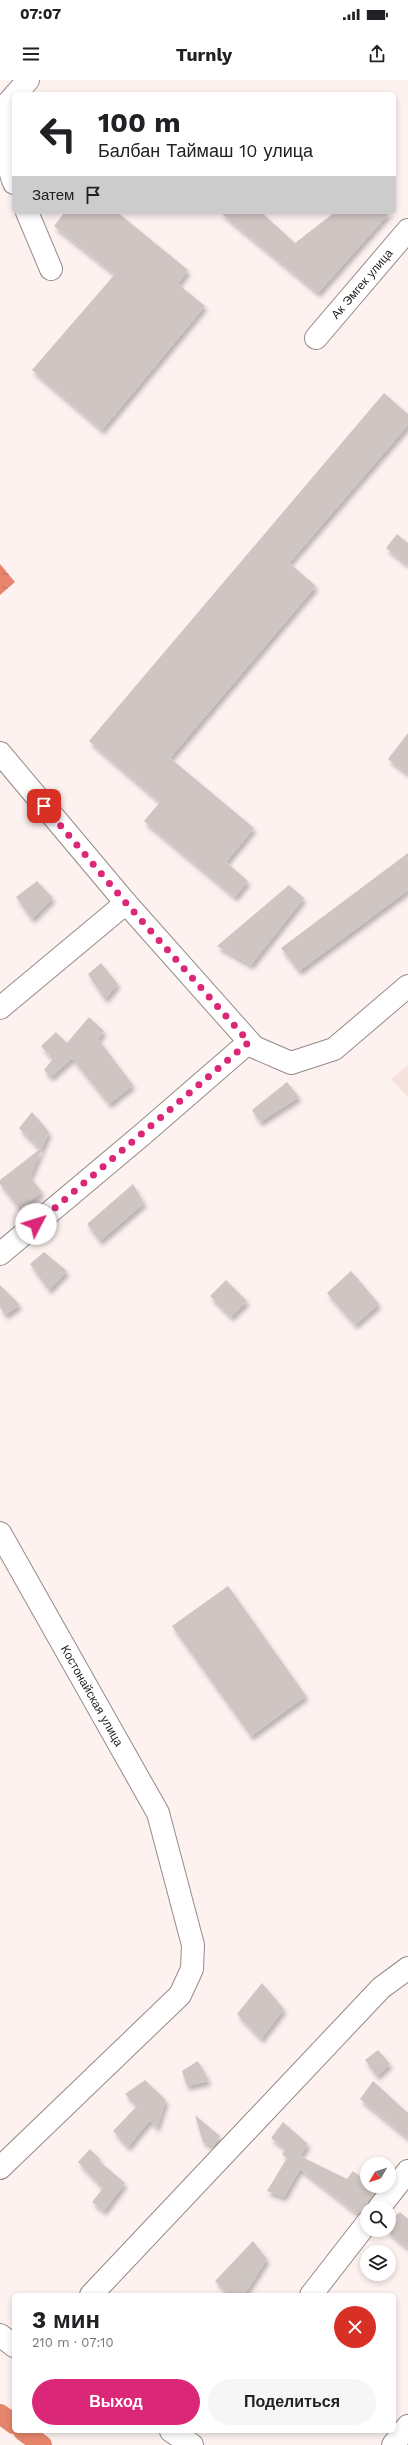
<!DOCTYPE html>
<html lang="ru">
<head>
<meta charset="utf-8">
<style>
	:root { --surface:#fff; --page:#f6f6f6; --text:#202124; --muted:#757577; --accent:#db2777 }
	body { margin:0; font-family:"Work Sans",sans-serif; background:var(--page); color:var(--text); height:100vh; display:flex; flex-direction:column; font-size:15px; white-space:nowrap }
	* { box-sizing:border-box; margin:0 }
	p { font-size:13px; color:var(--muted) }
	.icon { flex:none; width:22px; height:22px; fill:none; stroke:currentColor; stroke-width:2; stroke-linecap:round; stroke-linejoin:round }
	.map { position:relative; flex:1; overflow:hidden }
	.sheet { position:absolute; left:12px; top:2213px; width:384px; height:140px; display:flex; flex-direction:column; background:var(--surface); border-radius:6px; box-shadow:0 2px 6px #0003 }
	.sheet>* { flex:none }
	.top-card { position:absolute; left:12px; top:12px; width:384px; height:122px; border-radius:6px; box-shadow:0 2px 6px #0003; background:#fff; color:var(--text); overflow:hidden }
	.needle { width:26px; rotate:231deg }
	.tools { position:absolute; left:360px; top:2077px; display:grid; gap:8px }
	.tools a { display:grid; place-items:center; width:36px; height:36px; border-radius:50%; background:var(--surface); box-shadow:0 2px 6px #0003; font-size:20px }
	.pin { position:absolute; display:grid; place-items:center; width:34px; height:34px; color:#fff; margin:-17px; border-radius:8px; box-shadow:0 2px 6px #0006 }
	.me { position:absolute; width:44px; margin:-22px; rotate:50deg; stroke-linejoin:round; filter:drop-shadow(0 0 3px #0008) }
	.turn { display:flex; align-items:center; gap:14px; height:84px; padding:0 20px; font-size:18px }
	.turn .icon { width:52px; height:52px; stroke-width:2.5 }
	.turn b { display:block; font-size:28px; line-height:34px }
	.then { display:flex; align-items:center; height:38px; padding:0 20px; background:#0003; gap:8px; font-size:15px }
	.round { display:grid; place-items:center; flex:none; width:42px; height:42px; border-radius:21px; background:var(--page) }
	.head { display:flex; align-items:center; justify-content:space-between; height:68px; padding:0 20px }
	h1 { font-size:24px; font-weight:700; line-height:30px }
	.button { display:flex; gap:8px; margin-top:auto; padding:8px 20px }
	.button a { flex:1; height:46px; border-radius:24px; background:var(--accent); color:#fff; font-size:16px; font-weight:700; line-height:46px; text-align:center }
	.button a+a { background:var(--page); color:var(--text) }
	.status { display:flex; justify-content:space-between; align-items:center; height:28px; padding:0 20px; background:var(--surface); direction:ltr }
	.status svg { height:11px; fill:currentColor }
	header { display:flex; justify-content:space-between; align-items:center; height:52px; padding:0 20px; background:var(--surface); font-size:18px; font-weight:700 }
	.map>svg:first-child { display:block }
	.built { fill:#f5e2dd }
	.water { fill:url(#water-ripples) }
	.lines { fill:none; stroke-linecap:round; stroke-linejoin:round }
	.canal { stroke:#e6856b; stroke-width:20 }
	.building { fill:#cfc5c2; filter:url(#shadow) }
	.minor-casing { stroke:#948b88; stroke-width:24 }
	.minor { stroke:#fff; stroke-width:22 }
	.route { stroke:#db2777; stroke-width:7; stroke-dasharray:0 12.6 }
	.labels { text-anchor:middle; dominant-baseline:central; stroke-width:3.5; stroke-linejoin:round; paint-order:stroke }
	.street-label { font-size:12px; fill:#1e1b1a; stroke:#fff }
</style>
</head>
<body>
<div class="status"><b>07:07</b><svg viewBox="0 0 49 12"><path d="M0 12V9h3v3zM5 12V6h3v6zM10 12V3h3v9zM15 12V0h3v12zM26 1h20v11H26zM47 4h2v5h-2z"/></svg></div>
<header><svg class="icon" aria-label="menu" viewBox="0 0 24 24"><path d="M4 6h16M4 12h16M4 18h16"/></svg>Turnly<svg class="icon" aria-label="share" viewBox="0 0 24 24"><path d="M12 15V3M7 8l5-5 5 5M5 13v7h14v-7"/></svg></header>
<div class="map">
<svg width="408" height="2365" viewBox="0 0 408 2365">
	<defs>
		<pattern id="water-ripples" width="26" height="14" patternUnits="userSpaceOnUse"><rect width="26" height="14" fill="#e6856b"/><path d="M2 4q2-2 4 0t4 0M15 11q2-2 4 0t4 0" fill="none" stroke="#ba6c57"/></pattern>
		<filter id="shadow"><feDropShadow dx="2.5" dy="4.5" stdDeviation="2" flood-color="#0004"/></filter>
	</defs>
	<rect width="100%" height="100%" fill="#fdf2f0"/>
	<path class="built" d="M408 985V1017L391 999Z"/>
	<path class="water" d="M0 484 15 502 0 515Z"/>
	<g class="lines">
		<g class="canal">
			<path d="M0 2334 14 2344"/>
			<path d="M23 2351 42 2365"/>
		</g>
	</g>
	<g class="building">
		<path d="M65 132H117L188 190 178 204 205 226 102 350 32 290 115 194 54 146Z"/>
		<path d="M220 132H261L295 163 335 132H390L318 213Z"/>
		<path d="M384 313 408 334V345L289 483 316 506 170 678 254 748 226 782 248 801 235 817 144 741 160 722 89 661Z"/>
		<path d="M397 454 408 463V485L386 468Z"/>
		<path d="M408 653V694L388 679Z"/>
		<path d="M408 773V810L299 891 281 868Z"/>
		<path d="M37 801 53 818 32 839 16 817Z"/>
		<path d="M289 805 304 818 251 885 217 866Z"/>
		<path d="M101 883 118 904 105 919 88 894Z"/>
		<path d="M89 937 104 951 98 959 133 1005 109 1024 72 978 51 997 44 990 53 979 41 966 56 952 67 963Z"/>
		<path d="M287 1002 299 1017 260 1042 252 1030Z"/>
		<path d="M32 1032 49 1052 30 1097 42 1112 20 1129 0 1104V1100L40 1069 19 1048Z"/>
		<path d="M133 1104 144 1123 100 1161 87 1144Z"/>
		<path d="M44 1172 67 1191 49 1210 30 1184Z"/>
		<path d="M351 1191 379 1224 355 1245 327 1213Z"/>
		<path d="M226 1200 247 1221 231 1237 210 1216Z"/>
		<path d="M0 1205 20 1225 5 1235 0 1227Z"/>
		<path d="M228 1506 306 1616 251 1656 172 1546Z"/>
		<path d="M262 1903 284 1929 261 1959 237 1934Z"/>
		<path d="M378 1970 390 1984 377 1996 365 1980Z"/>
		<path d="M198 1981 209 2001 187 2006 182 1991Z"/>
		<path d="M145 2000 166 2020 157 2048 150 2040 128 2067 113 2051 137 2026 125 2014Z"/>
		<path d="M373 2001 408 2033V2058L360 2019Z"/>
		<path d="M195 2035 220 2056 213 2066 203 2062Z"/>
		<path d="M283 2042 308 2064 300 2076 347 2099 353 2091 367 2102V2106H371L377 2110 358 2134 300 2089 284 2117 267 2111 287 2078 282 2074 286 2069 271 2058Z"/>
		<path d="M90 2069 100 2079 99 2081 125 2103 104 2131 92 2122 103 2108 78 2082Z"/>
		<path d="M400 2132 408 2139V2168L386 2150H389V2141Z"/>
		<path d="M253 2161 267 2179 244 2215H229L215 2201Z"/>
	</g>
	<g class="lines">
		<g class="minor-casing">
			<g id="minor">
				<path d="M16 14 28 0"/>
				<path d="M14 16C11 20 6 24 4 29 0 43 8 88 14 103"/>
				<path d="M27 132 51 189"/>
				<path id="s1" d="M316 258 408 150"/>
				<path d="M0 673 126 823 254 967 291 983 334 969 408 906"/>
				<path d="M0 928 126 823"/>
				<path d="M0 1174 143 1054 249 962"/>
				<path id="s2" d="M0 1453 158 1733 193 1865 192 1889 180 1915 0 2088"/>
				<path d="M379 2128 408 2091"/>
				<path d="M91 2215 381 1908 408 1888"/>
				<path d="M311 2215 367 2143"/>
				<path d="M0 2255 14 2266"/>
				<path d="M171 2351 192 2365"/>
				<path d="M393 2365 408 2346"/>
			</g>
		</g>
		<use href="#minor" class="minor"/>
	</g>
	<g class="lines">
		<path class="route" d="M36 1144 249 962 126 823 44 726"/>
	</g>
	<g class="labels">
		<g class="street-label">
			<text stroke="none"><textPath href="#s1" startOffset="71">Ак Эмгек улица</textPath></text>
			<text stroke="none"><textPath href="#s2" startOffset="187">Костонайская улица</textPath></text>
		</g>
	</g>
</svg>
<div class="tools">
<a><svg class="needle" viewBox="-14 -14 28 28"><path d="M0-13l5 13h-10z" fill="#e53935"/><path d="M0 13l5-13h-10z" fill="#757577"/></svg></a>
<a><svg class="icon" aria-label="search" viewBox="0 0 24 24"><circle cx="10" cy="10" r="6"/><path d="M15 15l6 6"/></svg></a>
<a><svg class="icon" aria-label="layers" viewBox="0 0 24 24"><path d="M12 4l9 5-9 5-9-5zM3 14l9 5 9-5"/></svg></a>
</div>
<div class="pin" style="left:44px;top:726px;background:#d93025"><svg class="icon" aria-label="arrive" viewBox="0 0 24 24"><path d="M6 21V4h12l-3 4 3 4H6"/></svg></div>
<svg class="me" style="left:36px;top:1144px" viewBox="-20 -20 40 40"><circle r="19" fill="#fff"/><path d="M0-13L10 11 0 6-10 11z" fill="#db2777"/></svg>
<div class="top-card">
<div class="turn"><svg class="icon" aria-label="left" viewBox="0 0 24 24"><path d="M17 20v-9H6M10 6l-5 5 5 5"/></svg><div><b>100 m</b>Балбан Таймаш 10 улица</div></div>
<div class="then">Затем<svg class="icon" aria-label="arrive" viewBox="0 0 24 24"><path d="M6 21V4h12l-3 4 3 4H6"/></svg></div>
</div>
<section class="sheet">
<div class="head"><div><h1>3 мин</h1><p>210 m · 07:10</p></div><a class="round" style="background:#d93025;color:#fff"><svg class="icon" aria-label="close" viewBox="0 0 24 24"><path d="M6 6l12 12M18 6L6 18"/></svg></a></div>
<div class="button"><a>Выход</a><a>Поделиться</a></div>
</section>
</div>
</body>
</html>
